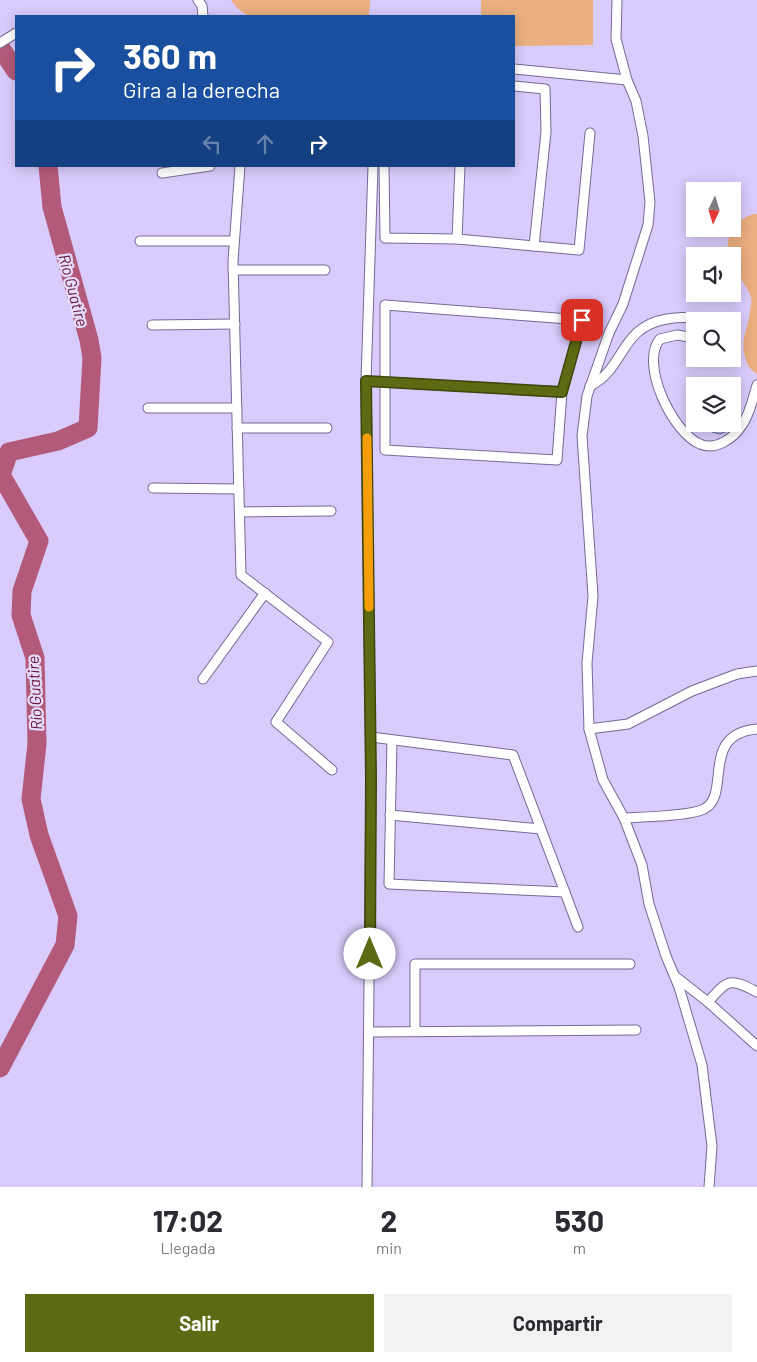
<!DOCTYPE html>
<html lang="es">
<head>
<meta charset="utf-8">
<style>
	:root { --surface:#fff; --page:#f2f2f3; --text:#2b2b33; --muted:#7c7c81; --accent:#5d6a13 }
	body { margin:0; font-family:Barlow,sans-serif; background:var(--page); color:var(--text); height:100vh; display:flex; flex-direction:column; font-size:19px; white-space:nowrap }
	* { box-sizing:border-box; margin:0 }
	p { font-size:16px; color:var(--muted) }
	.icon { flex:none; width:28px; height:28px; fill:none; stroke:currentColor; stroke-width:2; stroke-linecap:round; stroke-linejoin:round }
	.map { position:relative; height:1187px; overflow:hidden }
	.side { display:flex; flex-direction:column; background:var(--surface); flex:1 }
	.side>* { flex:none }
	.hud { position:absolute; left:15px; top:15px; width:500px; height:152px; border-radius:0px; box-shadow:0 2px 12px #0003; background:#1a4fa0; color:#fff; overflow:hidden }
	.needle { width:32px; rotate:184deg }
	.fabs { position:absolute; left:686px; top:182px; display:grid; gap:10px }
	.fabs a { display:grid; place-items:center; width:55px; height:55px; border-radius:0px; background:var(--surface); box-shadow:0 2px 12px #0003; font-size:25px }
	.pin { position:absolute; display:grid; place-items:center; width:42px; height:42px; color:#fff; margin:-21px; border-radius:10px; box-shadow:0 2px 8px #0006 }
	.me { position:absolute; width:55px; margin:-28px; rotate:0deg; stroke-linejoin:round; filter:drop-shadow(0 0 4px #0008) }
	.turn { display:flex; align-items:center; gap:18px; height:105px; padding:0 25px; font-size:22px }
	.turn .icon { width:65px; height:65px; stroke-width:2.5 }
	.turn b { display:block; font-size:35px; line-height:42px }
	.lanes { display:flex; align-items:center; height:48px; padding:0 25px; background:#0003; justify-content:center; gap:25px; direction:ltr }
	.lanes .off { opacity:.35 }
	.eta { display:flex; justify-content:space-evenly; align-items:center; height:85px; text-align:center }
	.eta b { font-size:30px; font-weight:700; line-height:35px }
	.primary-button { display:flex; gap:10px; margin-top:auto; padding:10px 25px }
	.primary-button a { flex:1; height:58px; border-radius:0px; background:var(--accent); color:#fff; font-size:20px; font-weight:700; line-height:58px; text-align:center }
	.primary-button a+a { background:var(--page); color:var(--text) }
	.map>svg:first-child { display:block }
	.green { fill:#ebaf81 }
	.lines { fill:none; stroke-linecap:round; stroke-linejoin:round }
	.river { stroke:#b35a7a; stroke-width:19 }
	.building { fill:#a8afdf; stroke:#636995 }
	.minor-casing { stroke:#776995; stroke-width:11 }
	.minor { stroke:#fff; stroke-width:9 }
	.route-casing { stroke:#3c450c; stroke-width:12 }
	.route { stroke:#5d6a13; stroke-width:9 }
	.slow { stroke:#f59e0b; stroke-width:9 }
	.labels { text-anchor:middle; dominant-baseline:central; stroke-width:4.5; stroke-linejoin:round; paint-order:stroke }
	.water-label { font-size:16px; font-style:italic; fill:#6b183c; stroke:#e4dcfa }
</style>
</head>
<body>
<div class="map">
<svg width="757" height="1187" viewBox="0 0 757 1187">
	<rect width="100%" height="100%" fill="#d9cbfc"/>
	<g class="green">
		<path d="M231 0H370L369 16H248L237 8Z"/>
		<path d="M481 0H593V45L514 46V16H481Z"/>
		<path d="M754 214H757V374C752 371 749 368 747 363 738 340 748 332 750 310 751 307 752 302 751 298 749 286 732 272 732 256H730C722 239 736 218 754 214Z"/>
	</g>
	<g class="lines">
		<g class="river">
			<path d="M0 47 16 71"/>
			<path d="M0 1068 65 945 68 916 39 835 31 799 37 744 35 658 21 615 22 591 39 541 1 475 9 452 58 441 88 428 92 358 89 340 52 207 48 166"/>
		</g>
	</g>
	<path class="building" d="M705 424H734L728 431 720 434 712 432Z"/>
	<g class="lines">
		<g class="minor-casing">
			<g id="minor">
				<path d="M198 0 202 6 203 16"/>
				<path d="M617 0 616 39 627 80 636 101 643 136 650 202 648 225 623 304 609 333 587 396 582 436 593 596 587 663 589 729 603 780 624 818 642 865 649 904 666 956 679 987 702 1065 712 1146 709 1187"/>
				<path d="M0 43 16 33"/>
				<path d="M514 69 627 80"/>
				<path d="M514 86 545 89 546 132 534 246 579 250 590 133"/>
				<path d="M240 166 233 261 241 575 328 642 276 722 332 770"/>
				<path d="M384 166 385 238 457 239 460 166"/>
				<path d="M162 173 210 166"/>
				<path d="M457 239 534 246"/>
				<path d="M140 241H234"/>
				<path d="M233 270H325"/>
				<path d="M385 305 582 320 562 392 557 460 385 450Z"/>
				<path d="M152 325 235 324"/>
				<path d="M695 338 677 335 660 339C639 364 673 433 700 444 716 451 734 438 742 425 750 414 753 398 757 385"/>
				<path d="M366 381 562 392"/>
				<path d="M590 386C626 368 619 327 667 319 679 317 691 316 702 321"/>
				<path d="M148 408H237"/>
				<path d="M237 428H327"/>
				<path d="M153 488 239 489"/>
				<path d="M240 512 331 511"/>
				<path d="M203 679 265 593"/>
				<path d="M589 729 628 724 692 691 737 674 757 671"/>
				<path d="M371 737 513 755 578 927"/>
				<path d="M392 740 389 884 565 892"/>
				<path d="M390 815 541 829"/>
				<path d="M624 818C641 817 691 816 704 809 732 795 699 734 757 729"/>
				<path d="M676 977 708 1002 757 1046"/>
				<path d="M708 1002C728 980 729 977 757 992"/>
				<path d="M415 1031V964H630"/>
				<path d="M369 1032 636 1030"/>
				<path d="M367 1187 371 779 366 381 373 166"/>
			</g>
		</g>
		<use href="#minor" class="minor"/>
	</g>
	<g class="lines">
		<g class="route-casing">
			<path id="route" d="M370 954 371 779 366 381 562 392 582 320"/>
		</g>
		<use href="#route" class="route"/>
		<path class="slow" d="M367 438 369 607"/>
	</g>
	<g class="labels">
		<g class="water-label">
			<text transform="translate(74 290) rotate(75)">Río Guatire</text>
			<text transform="translate(34 693) rotate(-93)">Río Guatire</text>
		</g>
	</g>
</svg>
<div class="fabs">
<a><svg class="needle" viewBox="-14 -14 28 28"><path d="M0-13l5 13h-10z" fill="#e53935"/><path d="M0 13l5-13h-10z" fill="#7c7c81"/></svg></a>
<a><svg class="icon" aria-label="sound" viewBox="0 0 24 24"><path d="M4 9h4l5-4v14l-5-4H4zM17 9q2 3 0 6"/></svg></a>
<a><svg class="icon" aria-label="search" viewBox="0 0 24 24"><circle cx="10" cy="10" r="6"/><path d="M15 15l6 6"/></svg></a>
<a><svg class="icon" aria-label="layers" viewBox="0 0 24 24"><path d="M12 4l9 5-9 5-9-5zM3 14l9 5 9-5"/></svg></a>
</div>
<div class="pin" style="left:582px;top:320px;background:#d93025"><svg class="icon" aria-label="arrive" viewBox="0 0 24 24"><path d="M6 21V4h12l-3 4 3 4H6"/></svg></div>
<svg class="me" style="left:370px;top:954px" viewBox="-20 -20 40 40"><circle r="19" fill="#fff"/><path d="M0-13L10 11 0 6-10 11z" fill="#5d6a13"/></svg>
<div class="hud">
<div class="turn"><svg class="icon" aria-label="right" viewBox="0 0 24 24"><path d="M7 20v-9h11M14 6l5 5-5 5"/></svg><div><b>360 m</b>Gira a la derecha</div></div>
<div class="lanes"><svg class="icon off" aria-label="left" viewBox="0 0 24 24"><path d="M17 20v-9H6M10 6l-5 5 5 5"/></svg><svg class="icon off" aria-label="ahead" viewBox="0 0 24 24"><path d="M12 20V5M6 11l6-6 6 6"/></svg><svg class="icon" aria-label="right" viewBox="0 0 24 24"><path d="M7 20v-9h11M14 6l5 5-5 5"/></svg></div>
</div>
</div>
<section class="side">
<div class="eta">
<div><b>17:02</b><p>Llegada</p></div>
<div><b>2</b><p>min</p></div>
<div><b>530</b><p>m</p></div>
</div>
<div class="primary-button"><a>Salir</a><a>Compartir</a></div>
</section>
</body>
</html>
